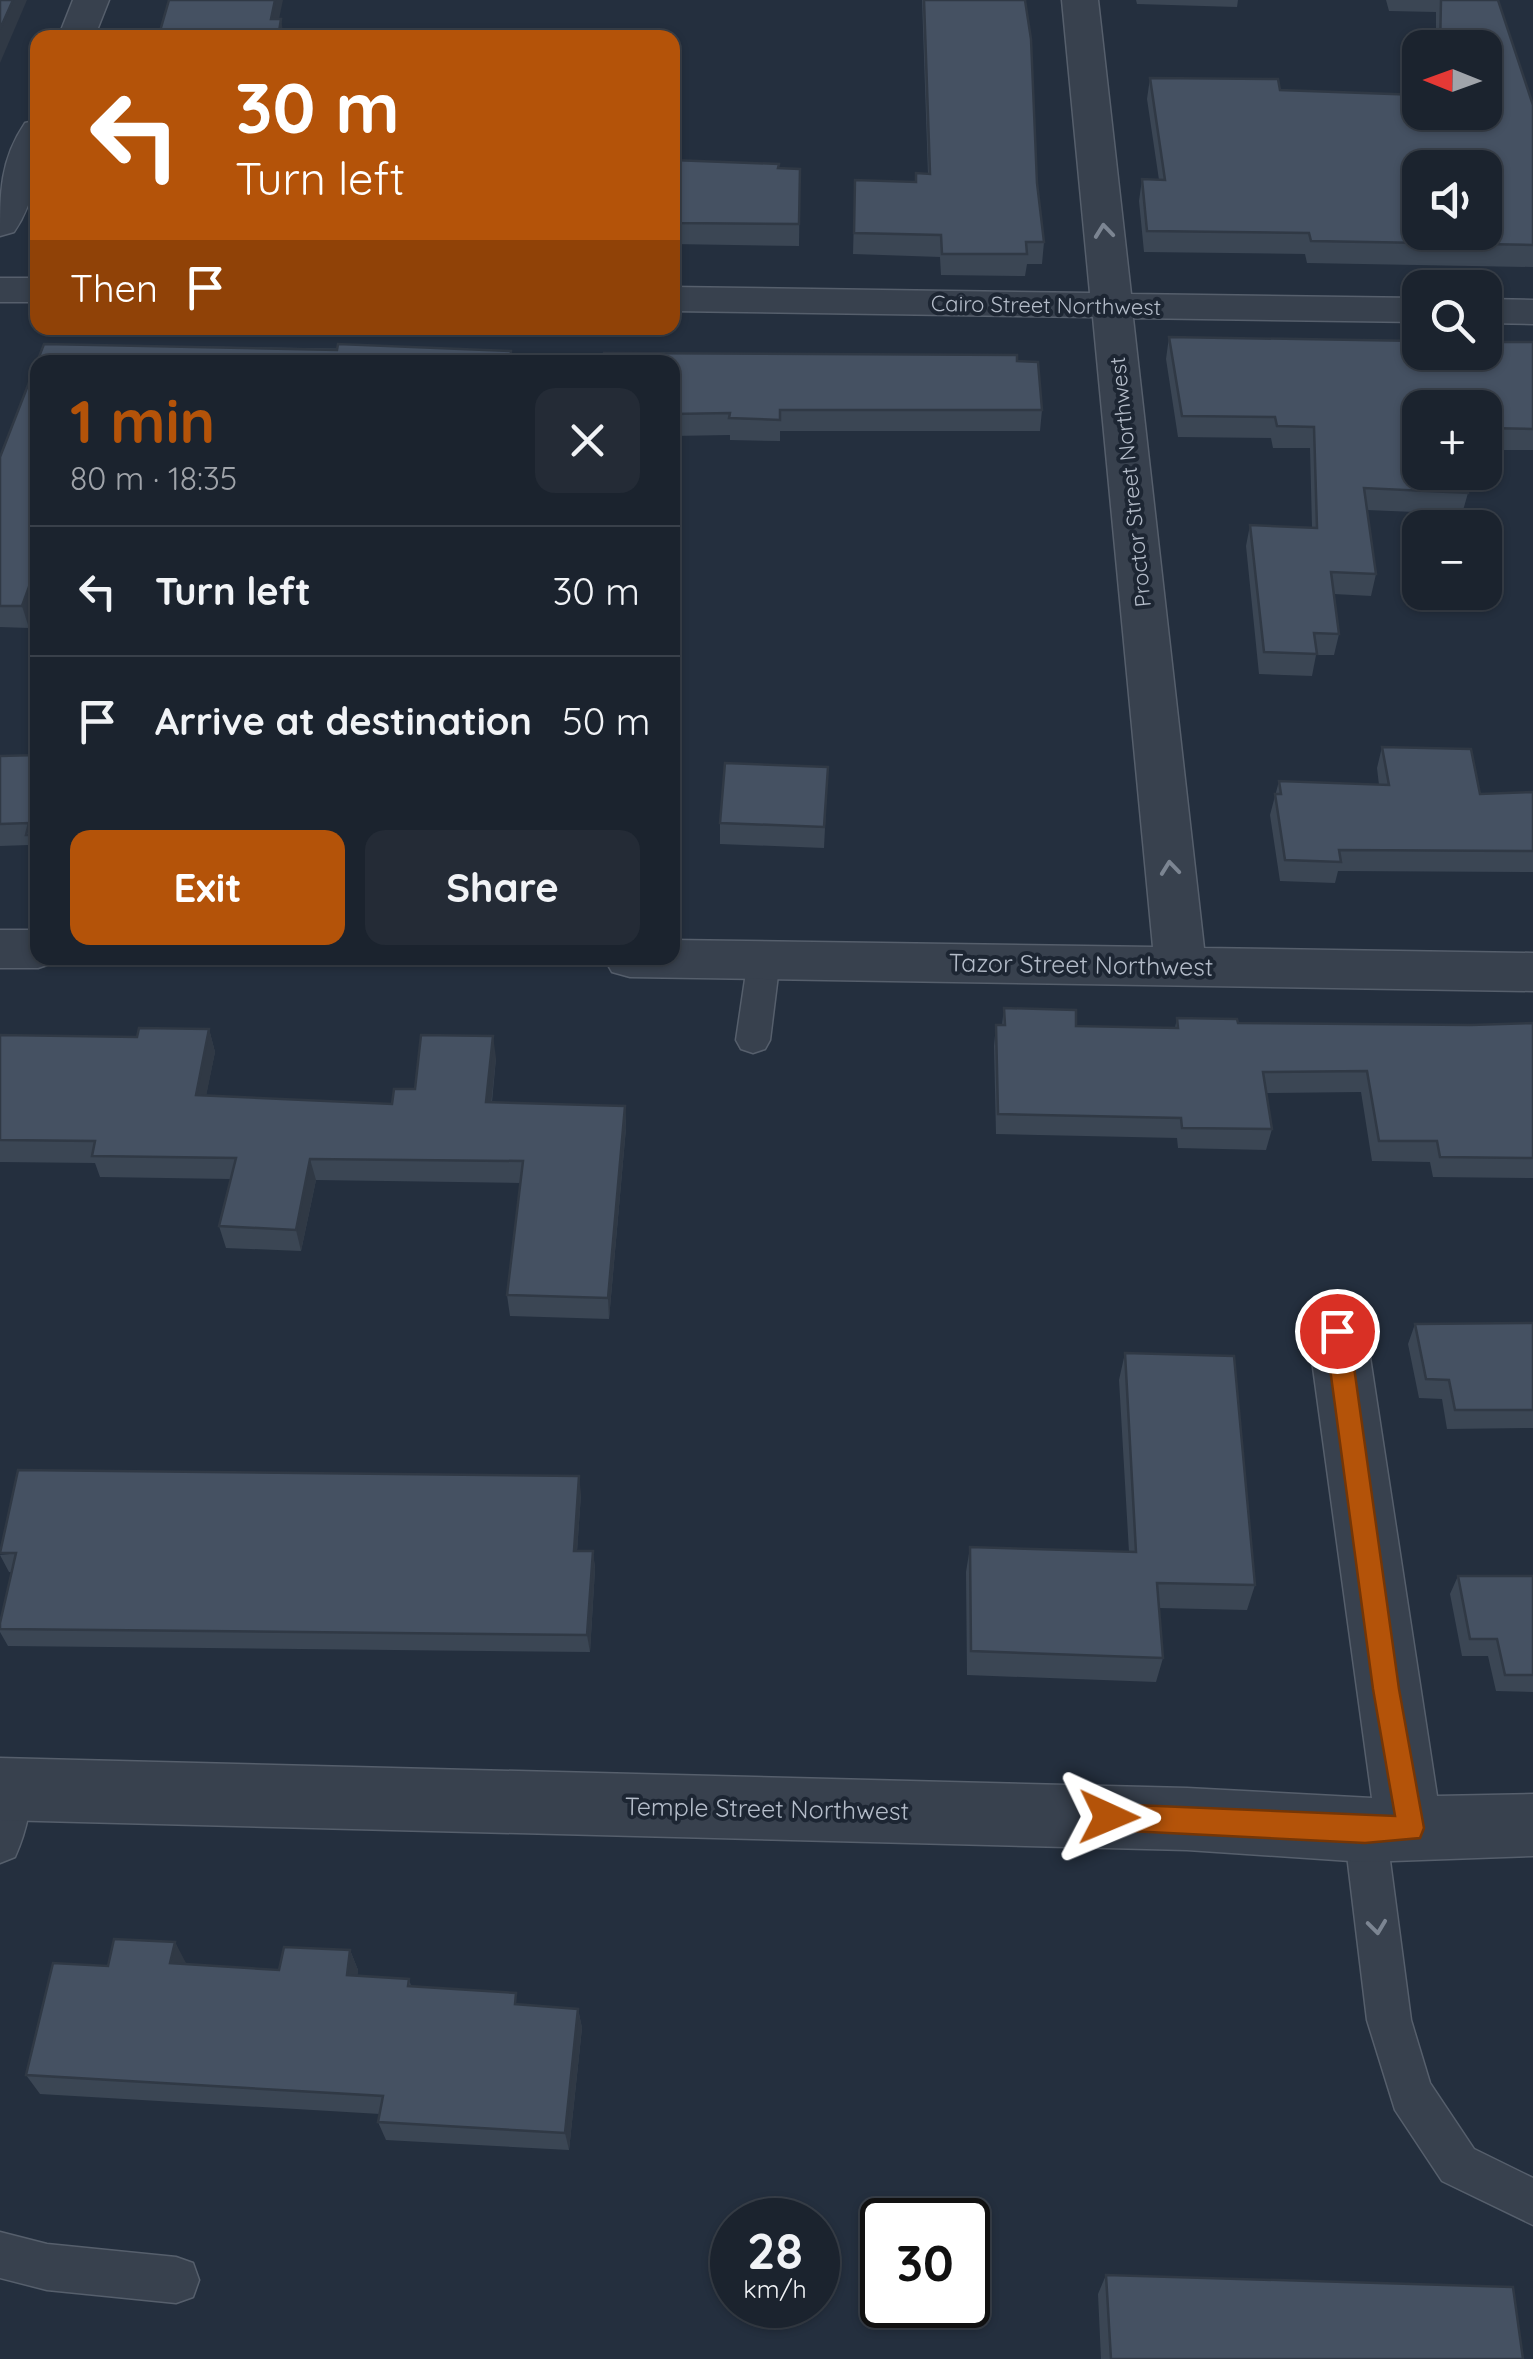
<!DOCTYPE html>
<html lang="en">
<head>
<meta charset="utf-8">
<style>
	:root { --surface:#1b232e; --page:#242b36; --text:#f1f3f6; --muted:#a0a4aa; --line:#39404a; --accent:#b45309 }
	body { margin:0; font-family:Quicksand,sans-serif; background:var(--page); color:var(--text); height:100vh; display:flex; flex-direction:column; font-size:38px; white-space:nowrap }
	* { box-sizing:border-box; margin:0 }
	p { font-size:32px; color:var(--muted) }
	.icon { flex:none; width:55px; height:55px; fill:none; stroke:currentColor; stroke-width:2; stroke-linecap:round; stroke-linejoin:round }
	.map { position:relative; flex:1; overflow:hidden }
	.sheet { position:absolute; left:30px; top:355px; width:650px; height:610px; display:flex; flex-direction:column; background:var(--surface); border-radius:20px; box-shadow:0 2px 8px #0004,0 0 0 2px var(--line) }
	.sheet>* { flex:none }
	.top-card { position:absolute; left:30px; top:30px; width:650px; height:305px; border-radius:20px; box-shadow:0 2px 8px #0004,0 0 0 2px var(--line); background:#b45309; color:#fff; overflow:hidden }
	.needle { width:65px; rotate:271deg }
	.controls { position:absolute; left:1402px; top:30px; display:grid; gap:20px }
	.controls a { display:grid; place-items:center; width:100px; height:100px; border-radius:20px; background:var(--surface); box-shadow:0 2px 8px #0004,0 0 0 2px var(--line); font-size:50px }
	.speed { position:absolute; left:710px; top:2198px; display:flex; gap:20px; font-size:50px; font-weight:700; text-align:center }
	.speed>* { display:grid; place-content:center; width:130px; height:130px; border-radius:50%; background:var(--surface); box-shadow:0 2px 8px #0004,0 0 0 2px var(--line); line-height:1 }
	.speed small { font-size:25px; font-weight:400 }
	.speed .limit { border:5px solid #111; border-radius:15px; background:#fff; color:#111 }
	.pin { position:absolute; display:grid; place-items:center; width:85px; height:85px; color:#fff; margin:-42px; border:5px solid #fff; border-radius:50%; box-shadow:0 2px 10px #0007 }
	.me { position:absolute; width:110px; margin:-55px; rotate:91deg; stroke-linejoin:round; filter:drop-shadow(0 0 8px #0008) }
	.turn { display:flex; align-items:center; gap:35px; height:210px; padding:0 40px; font-size:45px }
	.turn .icon { width:130px; height:130px; stroke-width:2.5 }
	.turn b { display:block; font-size:70px; line-height:85px }
	.then { display:flex; align-items:center; height:95px; padding:0 40px; background:#0003; gap:20px; font-size:38px }
	.round { display:grid; place-items:center; flex:none; width:105px; height:105px; border-radius:20px; background:var(--page) }
	.head { display:flex; align-items:center; justify-content:space-between; height:170px; padding:0 40px }
	h1 { font-size:60px; font-weight:700; line-height:75px; color:var(--accent) }
	.button { display:flex; gap:20px; margin-top:auto; padding:20px 40px }
	.button a { flex:1; height:115px; border-radius:20px; background:var(--accent); color:#fff; font-size:40px; font-weight:700; line-height:115px; text-align:center }
	.button a+a { background:var(--page); color:var(--text) }
	ul { padding:0; list-style:none }
	li { display:flex; align-items:center; gap:30px; height:130px; padding:0 40px; border-top:2px solid var(--line) }
	li div { flex:1 }
	li b { display:block; font-size:38px }
	li em { font-style:normal }
	.map>svg:first-child { display:block }
	.lines { fill:none; stroke-linecap:round; stroke-linejoin:round }
	.service-casing { stroke:#565f6c; stroke-width:3 }
	.minor-casing { stroke:#565f6c; stroke-width:3 }
	.service { fill:#38414e; fill-rule:evenodd }
	.minor { fill:#38414e; fill-rule:evenodd }
	.wall { fill:#3b4654 }
	.shaded-wall { fill:#303945 }
	.building { fill:#455162; stroke:#303945; stroke-width:2.5; fill-rule:evenodd }
	.oneway { stroke:#7c8592 }
	.route { fill:#b45309; stroke:#753606; stroke-width:2.5 }
	.labels { text-anchor:middle; dominant-baseline:central; stroke-width:8; stroke-linejoin:round; paint-order:stroke }
	.far-street-label { font-size:22px; fill:#b4bcc9; stroke:#1d2633 }
	.street-label { font-size:25px; fill:#b4bcc9; stroke:#1d2633 }
</style>
</head>
<body>
<div class="map">
<svg width="1533" height="2359" viewBox="0 0 1533 2359">
	<rect width="100%" height="100%" fill="#242f3e"/>
	<g class="lines">
		<g class="service-casing">
			<g id="service">
				<path d="M764 947 776 950 780 959 770 1040 765 1049 753 1053 741 1049 736 1040 748 959 752 950Z"/>
				<path d="M11 1769 26 1775C36 1799 25 1834 15 1857L0 1863V1774Z"/>
				<path d="M1365 1810 1380 1816 1386 1830 1411 2020 1430 2083 1474 2149 1533 2178V2225L1442 2181 1395 2110 1367 2020 1344 1830 1350 1816Z"/>
				<path d="M0 2232 47 2244 176 2257 193 2263 199 2280 193 2297 176 2303 47 2290 0 2278Z"/>
			</g>
		</g>
		<g class="minor-casing">
			<g id="minor">
				<path d="M73 0H109L94 38H58Z"/>
				<path d="M1062 0H1098L1131 294 1420 298V322L1133 318 1204 948 1533 953V991L630 977 612 972 604 958H672V940L1153 947 1093 317 672 311V287L1090 293Z"/>
				<path d="M38 120C38 161 38 197 14 232L0 236C0 193 0 160 25 123Z"/>
				<rect x="0" y="278" width="38" height="24"/>
				<path d="M1485 299 1533 300V324L1485 323Z"/>
				<path d="M0 930H38V958H59L56 962 38 968H0Z"/>
				<path d="M1337 1307 1357 1314 1366 1331 1437 1796 1533 1794V1856L1365 1862 1187 1850 0 1820V1758L1187 1788 1372 1798 1308 1331 1317 1314Z"/>
			</g>
		</g>
		<use href="#service" class="service"/>
		<use href="#minor" class="minor"/>
	</g>
	<g class="wall">
		<path d="M922 0H1025L1037 183 1044 242 1042 264H1027L1025 276 941 275 940 257 853 254 855 180 915 182 928 174Z"/>
		<path d="M1136 0H1238L1237 7 1137 4Z"/>
		<path d="M1386 0H1498L1533 105V267L1307 263 1305 254 1144 252 1139 201 1142 179 1159 180 1147 99 1150 78 1280 90 1414 95 1417 80H1420V112L1485 48H1436V12L1389 11Z"/>
		<path d="M672 160 800 169 799 246 672 244Z"/>
		<path d="M1169 337 1533 342V450H1485V408H1420L1468 493 1462 514 1367 510 1376 574 1371 596 1334 594 1339 634 1334 655H1316L1312 676 1259 674 1246 546 1250 525 1312 527 1310 448H1273L1271 438 1178 437 1166 359Z"/>
		<path d="M44 344 511 351 512 362H38V602L29 628 0 627V457Z"/>
		<path d="M1017 361 1042 410 1040 431H780V441L730 440V435L672 436V362Z"/>
		<path d="M1382 747 1480 794 1533 792V872L1338 871 1335 883 1280 881 1270 815 1279 781 1379 785 1377 768Z"/>
		<path d="M38 755V856H33L29 845 0 846V756Z"/>
		<path d="M828 767 824 848 720 844V823Z"/>
		<path d="M1004 1008 1076 1026 1175 1028 1177 1018 1238 1023 1471 1025 1533 1023V1178L1433 1177 1430 1162 1372 1161 1361 1092 1266 1093 1272 1129 1266 1150 1178 1148 1177 1138 996 1134 994 1046 996 1025H1002Z"/>
		<path d="M209 1029 215 1052 206 1095 392 1104 415 1089 496 1058 492 1102 625 1106 626 1128 609 1319 510 1316 507 1295 521 1183 316 1180 301 1251 226 1248 219 1226 231 1179 100 1177 95 1163 0 1162V1035L137 1037Z"/>
		<path d="M1533 1323V1428L1447 1429 1442 1399 1419 1398 1408 1344 1415 1324Z"/>
		<path d="M1125 1353 1255 1585 1247 1610 1159 1608 1163 1658 1156 1682 967 1675 966 1572 970 1547 1129 1552 1119 1380Z"/>
		<path d="M581 1494 577 1551H593L595 1569 590 1652 8 1646 0 1632V1623L11 1572H9L0 1555Z"/>
		<path d="M1458 1576H1533V1692L1496 1691 1488 1656H1462L1450 1594Z"/>
		<path d="M175 1942 185 1964 279 1970 350 1950 358 1970 357 1976 409 1979 411 1986 519 2005 578 2009 582 2028 569 2150 386 2140 378 2122 380 2114 40 2094 26 2075 108 1966Z"/>
		<path d="M1106 2275 1523 2359H1101L1098 2294Z"/>
	</g>
	<g class="shaded-wall">
		<path d="M13 0H27L0 63V29Z"/>
		<path d="M275 0H283L275 38 271 19Z"/>
		<path d="M281 19 284 38H278Z"/>
		<path d="M38 562V602L29 628 22 606Z"/>
		<path d="M209 1029 215 1052 202 1117 196 1095Z"/>
		<path d="M493 1036 496 1058 489 1124 486 1102Z"/>
		<path d="M625 1106 626 1128 609 1319 608 1298Z"/>
		<path d="M310 1159 316 1180 301 1251 296 1230Z"/>
		<path d="M579 1476 581 1494 576 1568 574 1551Z"/>
		<path d="M593 1551 595 1569 590 1652 587 1635Z"/>
		<path d="M175 1942 186 1963 181 1984 170 1963Z"/>
		<path d="M350 1950 358 1970 355 1996 347 1975Z"/>
		<path d="M578 2009 582 2028 569 2150 565 2133Z"/>
	</g>
	<g class="building">
		<path d="M0 0H13L0 29Z"/>
		<path d="M169 0H275L271 19H281L278 38H158Z"/>
		<path d="M924 0H1025L1031 39 1037 183 1044 242H1026L1027 254H942L941 235 854 233 855 180 916 182V173L930 174Z"/>
		<path d="M1441 0H1498L1533 105V245L1311 241 1309 233 1147 231 1142 179 1165 180 1150 78 1278 79 1280 90 1420 95V112H1485V48H1440ZM1420 168H1485V232H1420Z"/>
		<path d="M672 160 779 164 778 168 800 169 799 224 672 223Z"/>
		<path d="M1169 337 1420 341V352H1485V342H1533V429L1485 428V408H1420V472H1465L1468 493 1364 488 1376 574 1331 572 1339 634 1314 633 1317 654 1264 652 1250 525 1317 528 1314 427 1277 426 1275 417 1182 416Z"/>
		<path d="M44 344 337 350 338 344 511 351 510 362H38V562L22 606H0V457Z"/>
		<path d="M604 353 1017 355V361L1038 362 1042 410H780V420L729 418 730 413 672 414V362H603Z"/>
		<path d="M1382 747 1471 749 1480 794 1533 792V851L1339 850 1341 862 1285 860 1275 794H1281L1279 781 1389 785Z"/>
		<path d="M38 755V835H26L29 823 0 824V756Z"/>
		<path d="M725 763 828 767 824 827 720 823Z"/>
		<path d="M1004 1008 1076 1010V1026L1178 1028 1177 1018 1237 1019 1238 1023 1471 1025 1533 1023V1158L1440 1157 1437 1141H1379L1367 1071 1263 1072 1272 1129 1182 1128 1181 1118 998 1114 996 1025H1005Z"/>
		<path d="M139 1028 209 1029 196 1095 392 1104 394 1089H415L421 1035 493 1036 486 1102 625 1106 608 1298 507 1295 523 1161 310 1159 296 1230 219 1226 236 1158 92 1156 95 1141 0 1140V1035L137 1037Z"/>
		<path d="M1533 1323V1410H1455L1449 1380 1426 1379 1415 1324Z"/>
		<path d="M1125 1353 1234 1356 1255 1585 1157 1583 1163 1658 971 1651 970 1547 1136 1552Z"/>
		<path d="M18 1470 579 1476 574 1551H593L587 1635 0 1629V1623L16 1553H0Z"/>
		<path d="M1458 1576H1533V1675H1505L1497 1639H1470Z"/>
		<path d="M114 1939 175 1942 170 1963 279 1970 284 1947 350 1950 347 1975 409 1979 408 1986 516 1993 515 2004 578 2009 565 2133 378 2122 383 2096 26 2075 53 1963 108 1966Z"/>
		<path d="M1106 2275 1513 2287 1523 2359H1111Z"/>
	</g>
	<defs><path id="oneway-chevron" d="M-2-3.5L2.5 0L-2 3.5" fill="none" stroke-width="1.6" stroke-linecap="round" stroke-linejoin="round" transform="scale(2.5)"/></defs>
	<g class="oneway">
		<use href="#oneway-chevron" transform="translate(1104 231) rotate(-96)"/>
		<use href="#oneway-chevron" transform="translate(1170 868) rotate(-96)"/>
		<use href="#oneway-chevron" transform="translate(1377 1927) rotate(83)"/>
	</g>
	<path class="route" d="M1337 1321 1345 1324 1349 1331 1399 1689 1424 1828 1420 1838 1365 1843 1109 1830 1099 1826 1095 1817 1099 1808 1109 1804 1395 1816 1373 1689 1325 1331 1328 1324Z"/>
	<g class="labels">
		<g class="far-street-label">
			<text transform="translate(1046 305) rotate(1)">Cairo Street Northwest</text>
			<text transform="translate(1130 482) rotate(-96)">Proctor Street Northwest</text>
		</g>
		<g class="street-label">
			<text transform="translate(1081 964) rotate(1)">Tazor Street Northwest</text>
			<text transform="translate(767 1808) rotate(1)">Temple Street Northwest</text>
		</g>
	</g>
</svg>
<div class="controls">
<a><svg class="needle" viewBox="-14 -14 28 28"><path d="M0-13l5 13h-10z" fill="#e53935"/><path d="M0 13l5-13h-10z" fill="#a0a4aa"/></svg></a>
<a><svg class="icon" aria-label="sound" viewBox="0 0 24 24"><path d="M4 9h4l5-4v14l-5-4H4zM17 9q2 3 0 6"/></svg></a>
<a><svg class="icon" aria-label="search" viewBox="0 0 24 24"><circle cx="10" cy="10" r="6"/><path d="M15 15l6 6"/></svg></a>
<a>+</a>
<a>−</a>
</div>
<div class="speed"><div>28<small>km/h</small></div><div class="limit">30</div></div>
<div class="pin" style="left:1337px;top:1331px;background:#d93025"><svg class="icon" aria-label="arrive" viewBox="0 0 24 24"><path d="M6 21V4h12l-3 4 3 4H6"/></svg></div>
<svg class="me" style="left:1109px;top:1817px" viewBox="-20 -20 40 40"><path d="M0-17L14 15 0 8-14 15z" fill="#b45309" stroke="#fff" stroke-width="4"/></svg>
<div class="top-card">
<div class="turn"><svg class="icon" aria-label="left" viewBox="0 0 24 24"><path d="M17 20v-9H6M10 6l-5 5 5 5"/></svg><div><b>30 m</b>Turn left</div></div>
<div class="then">Then<svg class="icon" aria-label="arrive" viewBox="0 0 24 24"><path d="M6 21V4h12l-3 4 3 4H6"/></svg></div>
</div>
<section class="sheet">
<div class="head"><div><h1>1 min</h1><p>80 m · 18:35</p></div><a class="round"><svg class="icon" aria-label="close" viewBox="0 0 24 24"><path d="M6 6l12 12M18 6L6 18"/></svg></a></div>
<ul>
<li><svg class="icon" aria-label="left" viewBox="0 0 24 24"><path d="M17 20v-9H6M10 6l-5 5 5 5"/></svg><div><b>Turn left</b></div><em>30 m</em></li>
<li><svg class="icon" aria-label="arrive" viewBox="0 0 24 24"><path d="M6 21V4h12l-3 4 3 4H6"/></svg><div><b>Arrive at destination</b></div><em>50 m</em></li>
</ul>
<div class="button"><a>Exit</a><a>Share</a></div>
</section>
</div>
</body>
</html>
